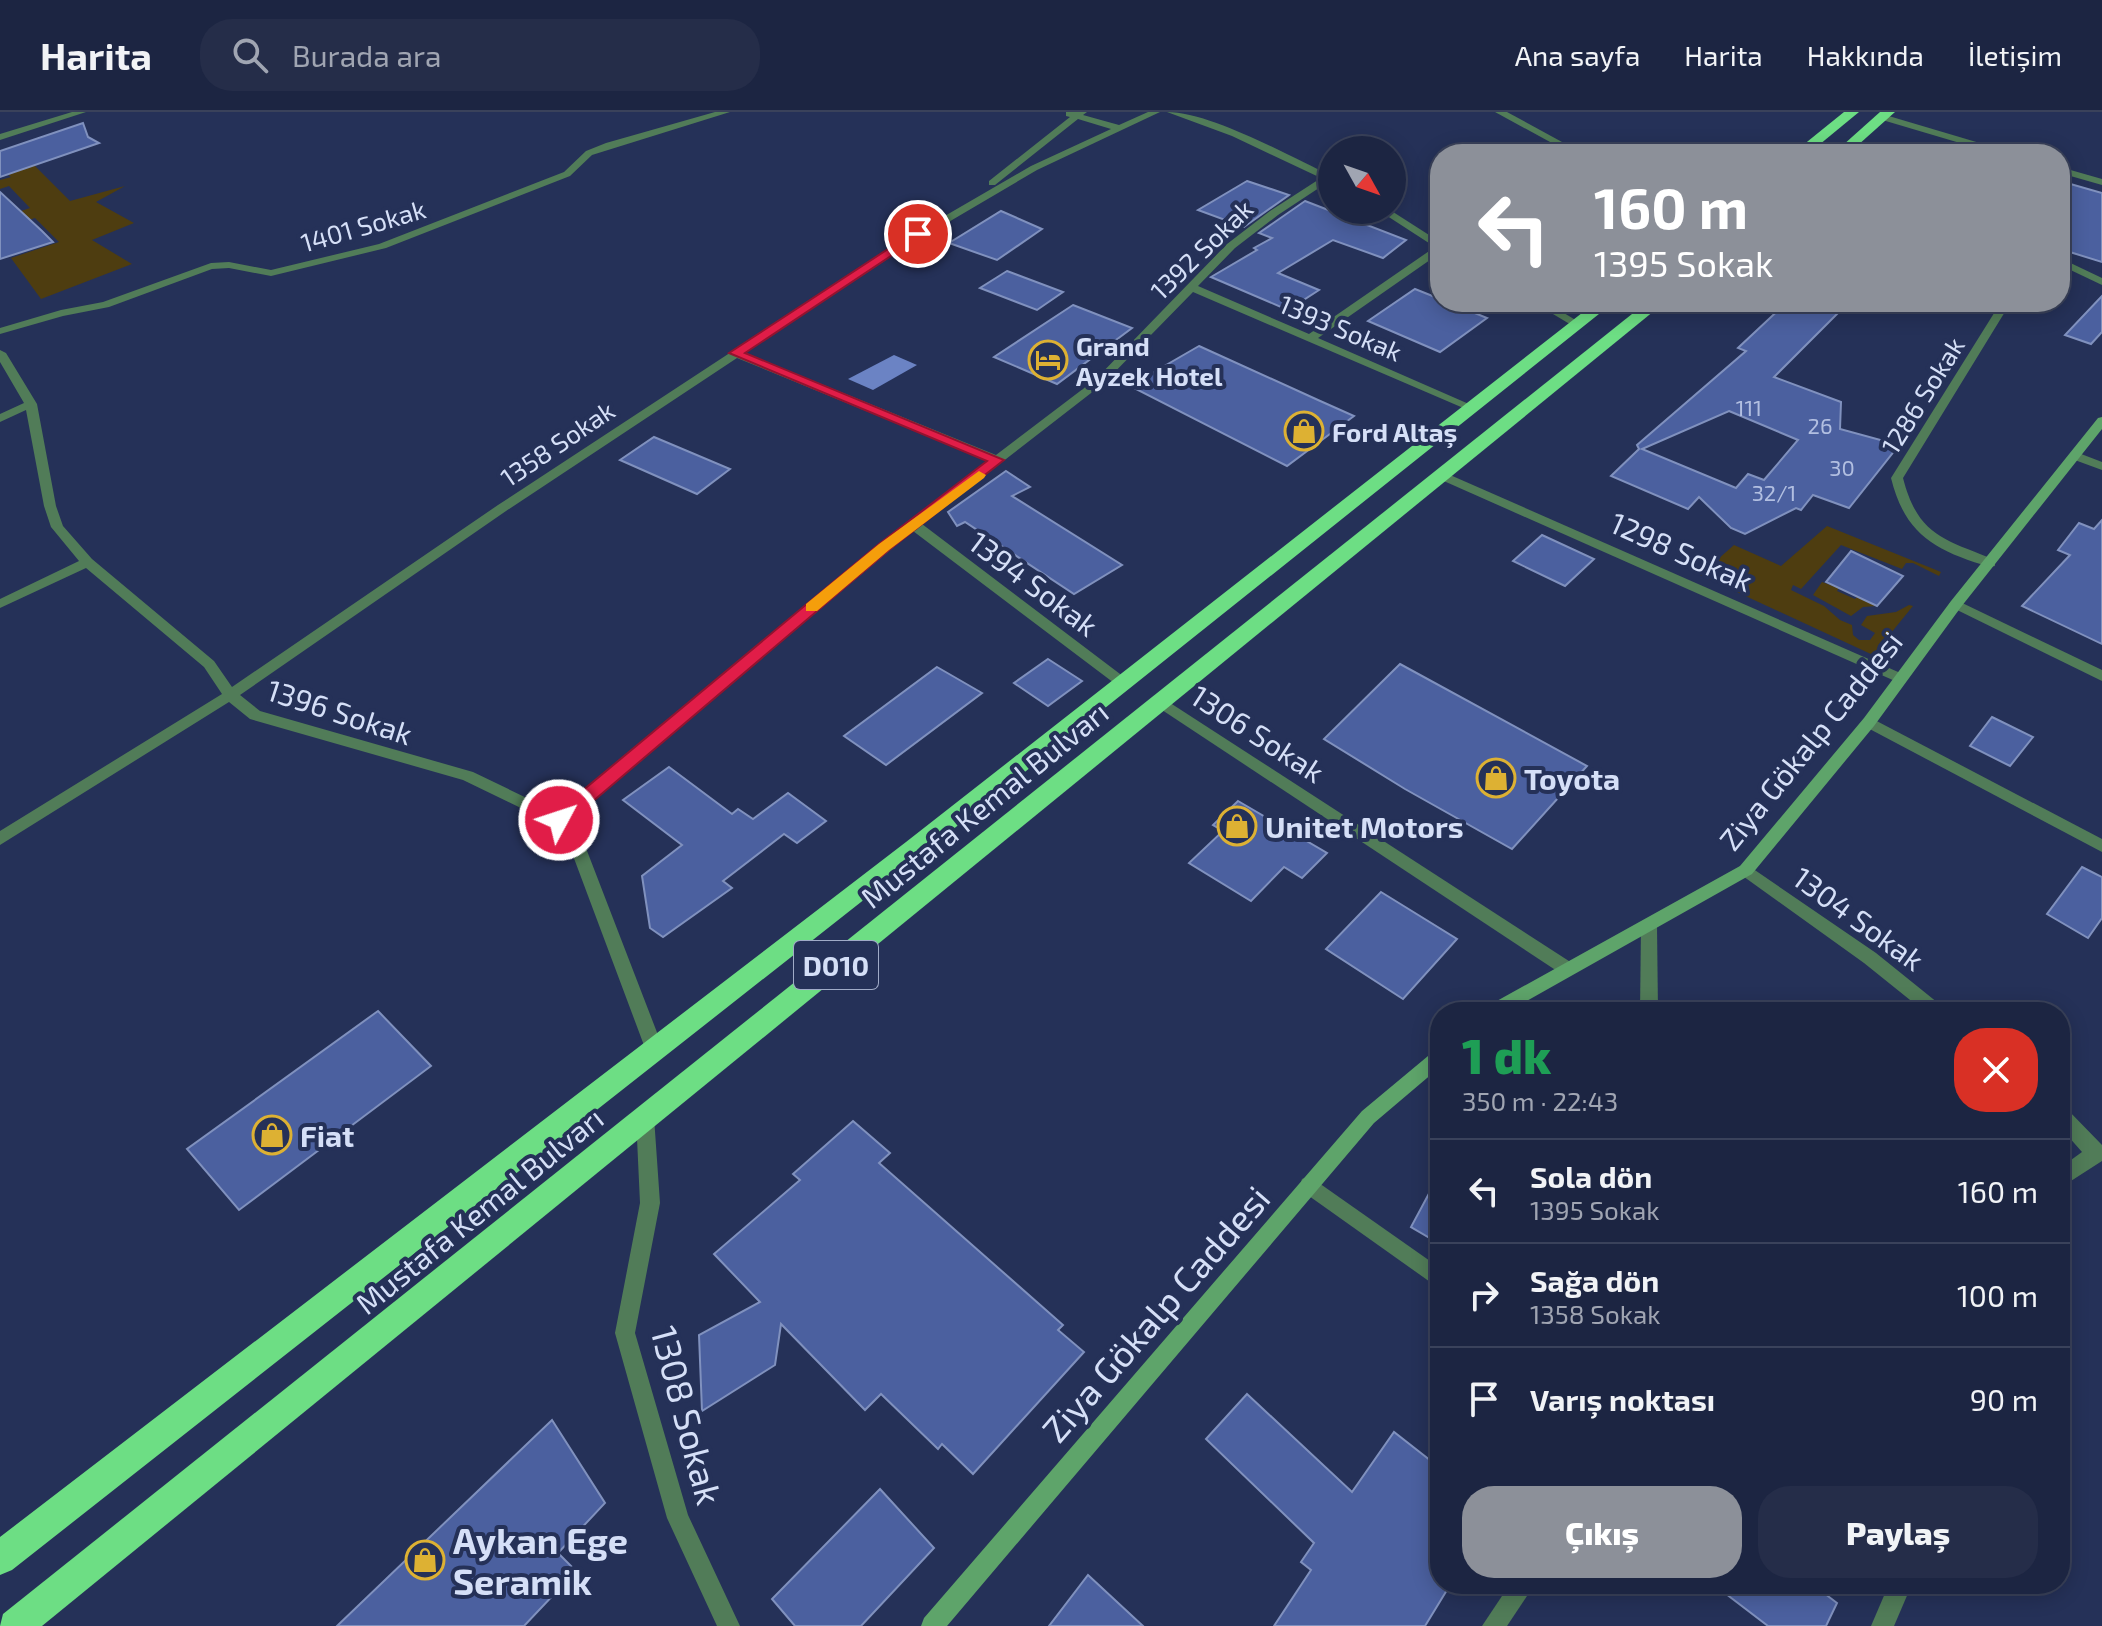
<!DOCTYPE html>
<html lang="tr">
<head>
<meta charset="utf-8">
<style>
	:root { --surface:#1c2542; --page:#252d49; --text:#f1f3f6; --muted:#a0a5b2; --line:#3a425b; --accent:#8c9099 }
	body { margin:0; font-family:"Exo 2",sans-serif; background:var(--page); color:var(--text); height:100vh; display:flex; flex-direction:column; font-size:30px; white-space:nowrap }
	* { box-sizing:border-box; margin:0 }
	p { font-size:26px; color:var(--muted) }
	.icon { flex:none; width:44px; height:44px; fill:none; stroke:currentColor; stroke-width:2; stroke-linecap:round; stroke-linejoin:round }
	.map { position:relative; flex:1; overflow:hidden }
	.drawer { position:absolute; left:1430px; top:890px; width:640px; height:592px; display:flex; flex-direction:column; background:var(--surface); border-radius:32px; box-shadow:0 4px 20px #0003,0 0 0 2px var(--line) }
	.drawer>* { flex:none }
	.guide { position:absolute; left:1430px; top:32px; width:640px; height:168px; border-radius:32px; box-shadow:0 4px 20px #0003,0 0 0 2px var(--line); background:#8c9099; color:#fff; overflow:hidden }
	.needle { width:52px; rotate:130deg }
	.tools { position:absolute; left:1318px; top:24px; display:grid; gap:16px }
	.tools a { display:grid; place-items:center; width:88px; height:88px; border-radius:50%; background:var(--surface); box-shadow:0 4px 20px #0003,0 0 0 2px var(--line); font-size:40px }
	.pin { position:absolute; display:grid; place-items:center; width:68px; height:68px; color:#fff; margin:-34px; border:4px solid #fff; border-radius:50%; box-shadow:0 2px 8px #0007 }
	.me { position:absolute; width:88px; margin:-44px; rotate:50deg; stroke-linejoin:round; filter:drop-shadow(0 0 6px #0008) }
	.turn { display:flex; align-items:center; gap:28px; height:168px; padding:0 32px; font-size:36px }
	.turn .icon { width:104px; height:104px; stroke-width:2.5 }
	.turn b { display:block; font-size:56px; line-height:68px }
	.round { display:grid; place-items:center; flex:none; width:84px; height:84px; border-radius:32px; background:var(--page) }
	.overview { display:flex; align-items:center; justify-content:space-between; height:136px; padding:0 32px }
	h1 { font-size:48px; font-weight:800; line-height:60px; color:#1e9e55 }
	.button { display:flex; gap:16px; margin-top:auto; padding:16px 32px }
	.button a { flex:1; height:92px; border-radius:32px; background:var(--accent); color:#fff; font-size:32px; font-weight:800; line-height:92px; text-align:center }
	.button a+a { background:var(--page); color:var(--text) }
	ul { padding:0; list-style:none }
	li { display:flex; align-items:center; gap:24px; height:104px; padding:0 32px; border-top:2px solid var(--line) }
	li div { flex:1 }
	li b { display:block; font-size:30px }
	li em { font-style:normal }
	header { display:flex; align-items:center; gap:48px; box-sizing:border-box; height:112px; padding:0 40px; background:var(--surface); border-bottom:2px solid var(--line) }
	header strong { font-size:38px }
	nav { display:flex; gap:44px; margin-inline-start:auto; font-size:28px }
	.search { width:560px; height:72px; background:var(--page); display:flex; align-items:center; gap:20px; box-sizing:border-box; padding:0 28px; border-radius:32px; color:var(--muted); font-size:30px }
	.map>svg:first-child { display:block }
	.green { fill:#4e3d10 }
	.water { fill:#6b83c4 }
	.building { fill:#4b609f; stroke:#8091be; stroke-width:2; fill-rule:evenodd }
	.lines { fill:none; stroke-linecap:round; stroke-linejoin:round }
	.street { fill:#517c58; fill-rule:evenodd }
	.secondary { fill:#5ea46a; fill-rule:evenodd }
	.highway { fill:#6dde84; fill-rule:evenodd }
	.route { fill:#e11d48; stroke:#92132f; stroke-width:2 }
	.slow { fill:#f59e0b }
	.labels { text-anchor:middle; dominant-baseline:central; stroke-width:8; stroke-linejoin:round; paint-order:stroke }
	.far-number-label { font-size:22px; fill:#b2bfe1 }
	.far-street-label { font-size:26px; fill:#d5dff7; stroke:#253158 }
	.far-poi-label { font-size:26px; font-weight:bold; fill:#d5dff7; stroke:#253158; text-anchor:start }
	.shield { fill:#253158; stroke:#a0abc7; stroke-width:2 }
	.shield-label { font-size:28px; font-weight:bold; fill:#d5dff7 }
	.street-label { font-size:30px; fill:#d5dff7; stroke:#253158 }
	.poi-label { font-size:30px; font-weight:bold; fill:#d5dff7; stroke:#253158; text-anchor:start }
	.near-street-label { font-size:36px; fill:#d5dff7; stroke:#253158 }
	.near-poi-label { font-size:36px; font-weight:bold; fill:#d5dff7; stroke:#253158; text-anchor:start }
</style>
</head>
<body>
<header>
<strong>Harita</strong>
<div class="search"><svg class="icon" aria-label="search" viewBox="0 0 24 24"><circle cx="10" cy="10" r="6"/><path d="M15 15l6 6"/></svg>Burada ara</div>
<nav><a>Ana sayfa</a><a>Harita</a><a>Hakkında</a><a>İletişim</a></nav>
</header>
<div class="map">
<svg width="2102" height="1514" viewBox="0 0 2102 1514">
	<rect width="100%" height="100%" fill="#253158"/>
	<g class="green">
		<path d="M32 51 70 89 125 74 96 90 134 111 92 128 132 152 41 187 11 146 59 130 35 106 8 115 0 106 30 96 9 74 0 77V68L11 65 5 60Z"/>
		<path d="M1827 414 1941 460 1939 464 1913 451H1906L1902 457 1841 433 1801 477 1793 473 1791 478 1824 494 1840 508 1852 513 1853 523 1859 528H1870L1875 521 1861 513 1867 504 1896 500 1909 493 1913 494 1873 543 1700 463 1734 433 1781 454Z"/>
		<path d="M1822 470 1839 476 1837 479 1855 487 1857 485 1877 494 1863 495 1851 504 1813 483Z"/>
	</g>
	<path class="water" d="M894 243 917 253 873 278 848 267Z"/>
	<g class="building">
		<path d="M83 11 88 25 99 31 0 65V39Z"/>
		<path d="M1247 69 1289 83 1244 115 1198 98Z"/>
		<path d="M2060 69 2102 81V150L2060 137Z"/>
		<path d="M0 80 42 119 53 130 0 147Z"/>
		<path d="M1305 89 1406 128 1383 146 1333 128 1278 161 1319 178 1288 198 1211 165 1257 138 1254 136 1272 126 1259 121Z"/>
		<path d="M1001 99 1042 117 997 148 949 131Z"/>
		<path d="M1007 159 1063 180 1037 198 980 176Z"/>
		<path d="M1415 177 1440 187V190H1448L1487 206 1440 240 1368 209Z"/>
		<path d="M2102 184V220L2091 232 2065 223Z"/>
		<path d="M1787 190H1849L1774 265 1841 290 1840 317 1899 333 1849 396 1813 383 1801 398 1796 396 1745 422 1731 416 1699 385 1688 397 1611 364 1639 337 1637 333 1746 239 1738 236ZM1729 299 1798 328 1764 368 1748 362 1736 376 1642 337Z"/>
		<path d="M1073 193 1132 216 1057 272 994 245Z"/>
		<path d="M1199 234 1318 288 1354 304 1287 354 1130 274Z"/>
		<path d="M654 325 730 357 697 382 620 348Z"/>
		<path d="M1006 359 1030 375 1012 384 1122 453 1074 482 965 410 957 414 948 400Z"/>
		<path d="M2102 408V532L2022 494 2070 443 2058 438 2079 411 2094 417Z"/>
		<path d="M1542 423 1594 447 1565 474 1513 449Z"/>
		<path d="M1851 439 1903 464 1877 494 1826 470Z"/>
		<path d="M1048 547 1082 569 1048 594 1014 571Z"/>
		<path d="M1400 552 1587 654 1512 737 1405 677 1324 627Z"/>
		<path d="M937 555 982 581 886 653 844 624Z"/>
		<path d="M1992 605 2033 625 2010 654 1970 634Z"/>
		<path d="M669 655 732 702 738 697 753 707 788 681 826 709 797 731 784 722 723 769 732 776 663 825 650 816 642 764 682 733 623 688Z"/>
		<path d="M1238 689 1327 741 1302 766 1284 755 1251 789 1189 751 1223 719 1213 713Z"/>
		<path d="M2082 755 2102 765V806L2088 826 2047 802Z"/>
		<path d="M1381 780 1457 827 1403 887 1326 837Z"/>
		<path d="M378 899 431 954 239 1098 187 1037Z"/>
		<path d="M853 1009 890 1041 879 1051 1063 1213 1058 1218 1084 1240 973 1362 942 1332 938 1337 881 1282 865 1298 781 1212 775 1253 702 1299 699 1223 760 1190 714 1142 800 1068 793 1062Z"/>
		<path d="M1440 1061V1132L1411 1115Z"/>
		<path d="M1247 1282 1352 1380 1394 1320 1440 1356V1472L1447 1478 1425 1514H1274L1311 1458 1301 1450 1314 1431 1206 1327Z"/>
		<path d="M552 1308 605 1391 558 1441 576 1459 524 1514H337Z"/>
		<path d="M880 1377 934 1436 861 1514H795L772 1487Z"/>
		<path d="M1088 1463 1143 1514H1049Z"/>
		<path d="M1713 1472H1812L1837 1491 1826 1514H1768Z"/>
	</g>
	<g class="lines">
		<g class="street">
			<path d="M72 0H86L0 28V22Z"/>
			<path d="M715 0H730L592 43 570 64 386 136 271 164 229 156 212 157 109 195 63 204 0 222V216L61 198 103 190 211 151 229 150 271 158 379 132 564 60 586 39 606 31Z"/>
			<path d="M1066 0H1087L1083 3 1119 13 1148 0H1160L1037 58 901 138 745 241 996 343 1096 267 1227 132 1270 99 1321 66 1232 24 1167 0C1211 0 1291 45 1332 64V71L1328 70 1278 103 1235 136 1198 174 1309 222 1435 135 1378 98H1390L1440 130V141L1318 226 1478 296 1476 298H1468L1193 180 1104 271 922 412 1128 568 1130 571 1128 574H1118L913 419 568 709 584 731 663 936 660 941 654 943 648 941 645 936 569 733 554 712 463 668 250 607 229 590 0 733V719L222 582 204 555 86 456 0 496V487L79 449 51 415 44 394 26 298 0 310V302L24 291 0 250V238L6 241 37 292 56 394 63 414 92 447 214 549 232 575 498 393 893 134 1031 54 1111 17 1078 7 995 73H989V69L1070 5 1066 4ZM737 246 988 349 879 432 558 701 473 660 260 599 240 583 506 399Z"/>
			<path d="M1495 0H1507L1584 42H1572Z"/>
			<path d="M1882 2 2010 40 2012 42H1997L1879 7 1877 5Z"/>
			<path d="M2060 55 2102 67V73L2060 61Z"/>
			<path d="M2060 146 2102 166V173L2060 153Z"/>
			<path d="M1533 190H1546L1582 212 1573 214Z"/>
			<path d="M2001 190H2011L1903 366C1918 424 1944 427 1995 448V454L1990 455C1936 439 1905 423 1891 366Z"/>
			<path d="M2076 340 2102 350V358L2072 347V341Z"/>
			<path d="M1441 359 1905 563 1907 566 1900 571 1895 569 1437 366V360Z"/>
			<path d="M1956 488 2102 558V569L1951 495 1949 492Z"/>
			<path d="M1161 585 1572 851 1574 856 1572 861 1566 863 1560 861 1156 594 1154 590Z"/>
			<path d="M1869 605 2102 727V740L1864 614 1862 610Z"/>
			<path d="M1746 752 1876 841 1943 895 1946 900H1925L1864 851 1740 762 1738 758 1740 754Z"/>
			<path d="M1649 807 1655 809 1657 814 1658 900H1640L1641 814 1643 809Z"/>
			<path d="M2060 994 2066 996 2102 1033V1049L2060 1076V1056L2082 1040 2060 1015Z"/>
			<path d="M645 997 651 999 654 1005 660 1091 635 1221 688 1403 740 1514H717L667 1406 615 1221 640 1091 636 1005 639 999Z"/>
			<path d="M1309 1064 1440 1156V1177L1302 1079 1300 1073 1302 1067Z"/>
			<path d="M1510 1472H1535L1507 1514H1482Z"/>
			<path d="M1889 1472H1912L1894 1514H1871Z"/>
		</g>
		<g class="secondary">
			<path d="M2102 305V317L1961 495 1874 614 1752 762 1507 900H1483L1486 895 1740 754 1864 606 1951 489 2098 306Z"/>
			<path d="M1440 936V955L1374 1011 947 1514H921L924 1506 1362 999 1434 939Z"/>
		</g>
		<g class="highway">
			<path d="M1844 0H1859L1808 42H1792Z"/>
			<path d="M1880 0H1895L1848 42H1833Z"/>
			<path d="M1596 190H1614L922 742 12 1458 0 1463V1425L906 730Z"/>
			<path d="M1647 190H1665L42 1514H0L3 1502Z"/>
		</g>
	</g>
	<path class="route" d="M914 120 924 122 745 241 1004 348 889 438 565 713H552L550 708 552 704 879 432 987 349 729 241Z"/>
	<path class="slow" d="M979 359 986 363 984 366 889 438 817 499H806V492L879 432Z"/>
	<defs>
		<g id="hotel-ring" transform="scale(2)"><circle r="9.5" fill="#253158" stroke="#ddb133" stroke-width="1.5"/><path d="M-6-4.5h1.5V1H6V5H4.5V3h-9V5H-6ZM-4 0a1.8 1.8 0 1 1 3.6 0ZM.5 0V-2.5h3Q6-2.5 6 0Z" fill="#ddb133"/></g>
		<g id="shop-ring" transform="scale(2)"><circle r="9.5" fill="#253158" stroke="#ddb133" stroke-width="1.5"/><path d="M-5-2.5h2.3a2.7 3.5 0 0 1 5.4 0H5L5.5 6h-11ZM-1.5-2.5h3a1.5 2.3 0 0 0-3 0Z" fill="#ddb133"/></g>
	</defs>
	<g fill-rule="evenodd">
		<use href="#hotel-ring" x="1048" y="248"/>
		<use href="#shop-ring" x="1304" y="319"/>
		<use href="#shop-ring" x="1496" y="666"/>
		<use href="#shop-ring" x="1237" y="714"/>
		<use href="#shop-ring" x="272" y="1023"/>
		<use href="#shop-ring" x="425" y="1448"/>
	</g>
	<g class="labels">
		<g class="far-number-label">
			<text x="1749" y="295">111</text>
			<text x="1820" y="313">26</text>
			<text x="1842" y="355">30</text>
			<text x="1774" y="380">32/1</text>
		</g>
		<g class="far-street-label">
			<text transform="translate(363 113) rotate(-16)">1401 Sokak</text>
			<text transform="translate(1201 137) rotate(-44)">1392 Sokak</text>
			<text transform="translate(1341 215) rotate(23)">1393 Sokak</text>
			<text transform="translate(1922 283) rotate(-58)">1286 Sokak</text>
			<text transform="translate(557 331) rotate(-34)">1358 Sokak</text>
		</g>
		<g class="far-poi-label">
			<text x="1076" y="233">Grand<tspan x="1076" dy="30">Ayzek Hotel</tspan></text>
			<text x="1332" y="319">Ford Altaş</text>
		</g>
		<rect class="shield" x="794" y="829" width="84" height="48" rx="6"/>
		<g class="shield-label">
			<text x="836" y="853">D010</text>
		</g>
		<g class="street-label">
			<text transform="translate(1682 439) rotate(24)">1298 Sokak</text>
			<text transform="translate(1034 471) rotate(37)">1394 Sokak</text>
			<text transform="translate(340 599) rotate(18)">1396 Sokak</text>
			<text transform="translate(1258 621) rotate(33)">1306 Sokak</text>
			<text transform="translate(1810 628) rotate(-51)">Ziya Gökalp Caddesi</text>
			<text transform="translate(984 692) rotate(-39)">Mustafa Kemal Bulvarı</text>
			<text transform="translate(1859 806) rotate(36)">1304 Sokak</text>
			<text transform="translate(479 1098) rotate(-39)">Mustafa Kemal Bulvarı</text>
		</g>
		<g class="poi-label">
			<text x="1524" y="666">Toyota</text>
			<text x="1265" y="714">Unitet Motors</text>
			<text x="300" y="1023">Fiat</text>
		</g>
		<g class="near-street-label">
			<text transform="translate(1155 1201) rotate(-49)">Ziya Gökalp Caddesi</text>
			<text transform="translate(688 1303) rotate(75)">1308 Sokak</text>
		</g>
		<g class="near-poi-label">
			<text x="453" y="1427">Aykan Ege<tspan x="453" dy="41">Seramik</tspan></text>
		</g>
	</g>
</svg>
<div class="tools">
<a><svg class="needle" viewBox="-14 -14 28 28"><path d="M0-13l5 13h-10z" fill="#e53935"/><path d="M0 13l5-13h-10z" fill="#a0a5b2"/></svg></a>
</div>
<div class="pin" style="left:918px;top:122px;background:#d93025"><svg class="icon" aria-label="arrive" viewBox="0 0 24 24"><path d="M6 21V4h12l-3 4 3 4H6"/></svg></div>
<svg class="me" style="left:559px;top:708px" viewBox="-20 -20 40 40"><circle r="17" fill="#e11d48" stroke="#fff" stroke-width="3"/><path d="M0-11L8 9 0 5-8 9z" fill="#fff"/></svg>
<div class="guide">
<div class="turn"><svg class="icon" aria-label="left" viewBox="0 0 24 24"><path d="M17 20v-9H6M10 6l-5 5 5 5"/></svg><div><b>160 m</b>1395 Sokak</div></div>
</div>
<section class="drawer">
<div class="overview"><div><h1>1 dk</h1><p>350 m · 22:43</p></div><a class="round" style="background:#d93025;color:#fff"><svg class="icon" aria-label="close" viewBox="0 0 24 24"><path d="M6 6l12 12M18 6L6 18"/></svg></a></div>
<ul>
<li><svg class="icon" aria-label="left" viewBox="0 0 24 24"><path d="M17 20v-9H6M10 6l-5 5 5 5"/></svg><div><b>Sola dön</b><p>1395 Sokak</p></div><em>160 m</em></li>
<li><svg class="icon" aria-label="right" viewBox="0 0 24 24"><path d="M7 20v-9h11M14 6l5 5-5 5"/></svg><div><b>Sağa dön</b><p>1358 Sokak</p></div><em>100 m</em></li>
<li><svg class="icon" aria-label="arrive" viewBox="0 0 24 24"><path d="M6 21V4h12l-3 4 3 4H6"/></svg><div><b>Varış noktası</b></div><em>90 m</em></li>
</ul>
<div class="button"><a>Çıkış</a><a>Paylaş</a></div>
</section>
</div>
</body>
</html>
